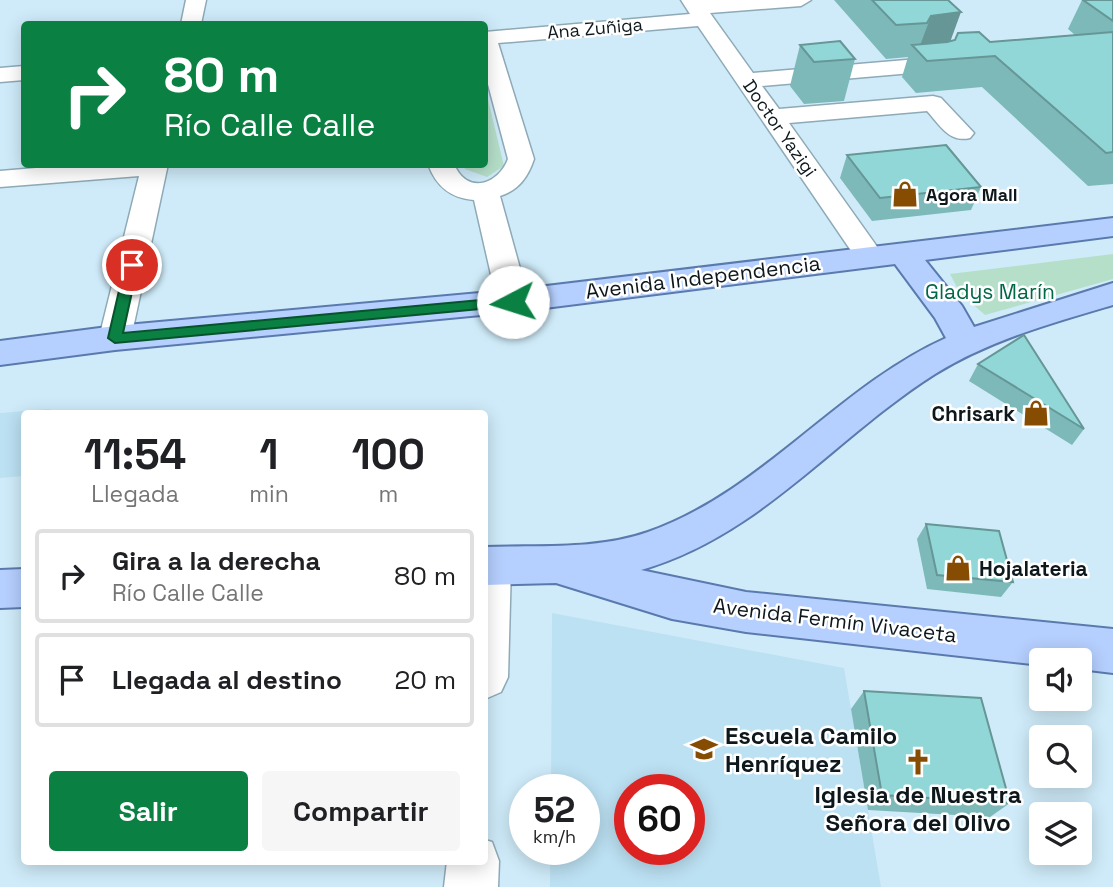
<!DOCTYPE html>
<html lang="es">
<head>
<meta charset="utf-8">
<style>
	:root { --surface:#fff; --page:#f6f6f6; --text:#202124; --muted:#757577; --line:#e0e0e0; --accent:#0b8043 }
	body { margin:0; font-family:"Space Grotesk",sans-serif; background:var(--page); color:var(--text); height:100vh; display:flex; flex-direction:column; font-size:26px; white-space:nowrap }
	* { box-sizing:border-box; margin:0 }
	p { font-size:23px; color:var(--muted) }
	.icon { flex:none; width:38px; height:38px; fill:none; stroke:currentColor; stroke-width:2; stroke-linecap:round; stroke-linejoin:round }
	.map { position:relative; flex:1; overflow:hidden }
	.side { position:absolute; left:21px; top:410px; width:467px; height:455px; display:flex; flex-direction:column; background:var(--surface); border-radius:7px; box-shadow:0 4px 18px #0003 }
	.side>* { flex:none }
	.hud { position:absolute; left:21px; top:21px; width:467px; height:147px; border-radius:7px; box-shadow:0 4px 18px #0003; background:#0b8043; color:#fff; overflow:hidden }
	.fabs { position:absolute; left:1029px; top:648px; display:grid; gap:14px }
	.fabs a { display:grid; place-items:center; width:63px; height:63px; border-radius:7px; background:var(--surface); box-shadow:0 4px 18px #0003; font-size:35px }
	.speed { position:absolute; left:509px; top:774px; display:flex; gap:14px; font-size:35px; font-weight:700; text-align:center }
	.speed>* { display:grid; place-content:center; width:91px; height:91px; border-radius:50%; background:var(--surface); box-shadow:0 4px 18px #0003; line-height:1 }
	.speed small { font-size:18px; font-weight:400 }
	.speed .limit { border:10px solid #d22; background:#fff; color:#111 }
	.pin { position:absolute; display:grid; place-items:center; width:60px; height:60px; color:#fff; margin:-30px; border:4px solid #fff; border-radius:50%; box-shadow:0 2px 7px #0007 }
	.me { position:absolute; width:77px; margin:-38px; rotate:265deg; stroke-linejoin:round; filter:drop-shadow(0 0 5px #0008) }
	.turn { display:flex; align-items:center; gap:24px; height:147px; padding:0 28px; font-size:32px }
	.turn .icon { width:91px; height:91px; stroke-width:2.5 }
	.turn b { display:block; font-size:49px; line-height:60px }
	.eta { display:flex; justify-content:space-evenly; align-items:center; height:119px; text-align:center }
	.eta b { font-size:42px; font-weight:800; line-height:49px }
	.action { display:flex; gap:14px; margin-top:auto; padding:14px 28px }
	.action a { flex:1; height:80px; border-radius:7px; background:var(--accent); color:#fff; font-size:28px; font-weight:800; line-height:80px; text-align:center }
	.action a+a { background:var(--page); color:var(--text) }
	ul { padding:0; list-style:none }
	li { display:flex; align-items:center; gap:21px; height:94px; margin:0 14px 10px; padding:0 14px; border:4px solid var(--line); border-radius:7px }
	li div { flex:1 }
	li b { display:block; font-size:26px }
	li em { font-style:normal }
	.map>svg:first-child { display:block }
	.built { fill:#bce1f3; fill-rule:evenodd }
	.green { fill:#b5dfc9 }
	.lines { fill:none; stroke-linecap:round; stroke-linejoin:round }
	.minor-casing { stroke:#8eaab7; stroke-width:3 }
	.major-casing { stroke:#5a7aae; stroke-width:4 }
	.minor { fill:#fff; fill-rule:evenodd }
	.major { fill:#b5cffe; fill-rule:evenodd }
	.wall { fill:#7db9b9 }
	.shaded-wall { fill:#669696 }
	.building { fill:#91d7d7; stroke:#669696; stroke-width:2 }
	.route { fill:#0b8043; stroke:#07532c; stroke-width:2 }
	.labels { text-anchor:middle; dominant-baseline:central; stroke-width:5; stroke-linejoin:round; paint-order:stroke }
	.far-street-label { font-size:18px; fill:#0d171c; stroke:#fff }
	.far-poi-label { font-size:18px; font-weight:bold; fill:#0d171c; stroke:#fff; text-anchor:start }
	.street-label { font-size:21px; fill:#0d171c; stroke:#fff }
	.park-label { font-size:21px; fill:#006846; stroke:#fff }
	.poi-label { font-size:21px; font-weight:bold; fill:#0d171c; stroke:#fff; text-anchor:end }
	.near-poi-label { font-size:24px; font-weight:bold; fill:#0d171c; stroke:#fff; text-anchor:start }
</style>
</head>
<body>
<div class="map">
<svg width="1113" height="887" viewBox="0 0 1113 887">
	<rect width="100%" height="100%" fill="#cfebf9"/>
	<g class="built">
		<path d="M50 409 49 413H24V473L23 476 0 478V413Z"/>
		<path d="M552 613 844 668 881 887H550V849H584V789H551ZM630 789H690V849H630Z"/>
	</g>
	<g class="green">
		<path d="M485 87 504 166 487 177 465 169 464 165 485 164Z"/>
		<path d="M1113 254V279L985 315 960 293 950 274Z"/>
	</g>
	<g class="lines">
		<g class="minor-casing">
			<g id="minor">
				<path d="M186 0H206L201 24H181Z"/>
				<path d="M681 0H811L801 6 710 13 753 73 918 59 920 52 945 51 948 56 944 61 946 64 935 71 762 86 779 109 933 96 941 98 974 133 970 138C949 143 940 125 927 111L789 123 883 255 878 261 868 264 858 261 698 26 498 43 534 159C528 177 519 190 500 196L529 301 524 308 513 311 502 308 497 301 474 200C450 198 436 186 428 164H454C467 195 498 185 508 159L485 73V32L690 14Z"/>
				<path d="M24 66V80L0 82V68Z"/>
				<path d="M84 164H168L131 338 127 346 115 349 103 346 99 338 139 176 0 187V171Z"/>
				<path d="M490 547 505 552 511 565 508 677 501 692 485 699V549Z"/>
				<path d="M485 840 492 842 499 861 498 887H444L447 861H485Z"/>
			</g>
		</g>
		<g class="major-casing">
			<g id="major">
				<path d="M1113 218V236L925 260 962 306 974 327 1113 283V305C1052 323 990 340 935 374 834 438 760 536 641 570L746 592 1113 629V673L1080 669V660H1041V665L746 632 672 619 556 583 485 585V547C538 545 597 550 648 532 762 492 837 387 946 338L935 318 895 264 513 312 115 350 0 365V341L115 326 513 290Z"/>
				<path d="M24 569V607L0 608V570Z"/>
			</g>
		</g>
		<use href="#minor" class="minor"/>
		<use href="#major" class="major"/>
	</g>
	<g class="wall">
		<path d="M834 0H948L951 41 990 42 1075 35 1068 29 1082 0H1113V184L1088 186 982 87 916 93 902 77 908 57 886 59Z"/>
		<path d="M800 45 855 59 844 101 804 104 790 86Z"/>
		<path d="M847 155 981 187 971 210 872 221 840 178Z"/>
		<path d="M978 364 1084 429 1072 445 969 381Z"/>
		<path d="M926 524 1013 582 1001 597 927 589 917 539Z"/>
		<path d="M864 691 1010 803 990 817 868 810 851 709Z"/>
	</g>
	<path class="shaded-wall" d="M961 12 949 45 918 51 931 16Z"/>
	<g class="building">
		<path d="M872 0H948L961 12 931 16 927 23 896 25Z"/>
		<path d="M1083 0H1113V21Z"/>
		<path d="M979 32 990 42 1113 32V152L1106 153 995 56 927 61 912 45 947 42 955 40 958 33Z"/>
		<path d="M840 41 855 59 814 62 800 45Z"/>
		<path d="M946 145 981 187 880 198 847 155Z"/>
		<path d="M1024 335 1084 429 978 364Z"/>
		<path d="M926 524 999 531 1013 582 937 575Z"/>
		<path d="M864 691 981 698 1010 803 882 795Z"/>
	</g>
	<path class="route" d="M132 261 138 265 123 333 513 297 520 302 513 306 115 343 108 338 125 265Z"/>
	<defs>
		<g id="shop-bare" transform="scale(2.1)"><path d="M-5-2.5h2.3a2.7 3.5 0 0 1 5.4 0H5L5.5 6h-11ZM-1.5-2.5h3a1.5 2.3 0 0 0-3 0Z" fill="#864c02" stroke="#fff" stroke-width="2.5" paint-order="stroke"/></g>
		<g id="school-bare" transform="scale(2.1)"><path d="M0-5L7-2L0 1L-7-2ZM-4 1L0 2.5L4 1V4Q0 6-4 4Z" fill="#864c02" stroke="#fff" stroke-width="2.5" paint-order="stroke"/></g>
		<g id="church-bare" transform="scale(2.1)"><path d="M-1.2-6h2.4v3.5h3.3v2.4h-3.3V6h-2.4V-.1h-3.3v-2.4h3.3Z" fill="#864c02" stroke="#fff" stroke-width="2.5" paint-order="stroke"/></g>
	</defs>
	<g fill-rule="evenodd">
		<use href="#shop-bare" x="905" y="194"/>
		<use href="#shop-bare" x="1036" y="413"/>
		<use href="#shop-bare" x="958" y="568"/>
		<use href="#school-bare" x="704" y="749"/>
		<use href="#church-bare" x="918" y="762"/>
	</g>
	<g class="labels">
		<g class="far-street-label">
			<text transform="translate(595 28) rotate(-5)">Ana Zuñiga</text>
			<text transform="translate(780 128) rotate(55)">Doctor Yazigi</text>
		</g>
		<g class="far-poi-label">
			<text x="926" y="194">Agora Mall</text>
		</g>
		<g class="street-label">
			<text transform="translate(703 277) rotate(-7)">Avenida Independencia</text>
			<text transform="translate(835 620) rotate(7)">Avenida Fermín Vivaceta</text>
		</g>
		<g class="park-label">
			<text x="990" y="291">Gladys Marín</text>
		</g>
		<g class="poi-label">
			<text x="1015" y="413">Chrisark</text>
			<text x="979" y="568" text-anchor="start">Hojalateria</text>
		</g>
		<g class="near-poi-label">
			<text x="725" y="735">Escuela Camilo<tspan x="725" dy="28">Henríquez</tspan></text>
			<text x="918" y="794" text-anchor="middle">Iglesia de Nuestra<tspan x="918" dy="28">Señora del Olivo</tspan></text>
		</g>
	</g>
</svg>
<div class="fabs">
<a><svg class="icon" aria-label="sound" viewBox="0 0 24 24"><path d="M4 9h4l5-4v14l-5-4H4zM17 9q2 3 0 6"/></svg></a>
<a><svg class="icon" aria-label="search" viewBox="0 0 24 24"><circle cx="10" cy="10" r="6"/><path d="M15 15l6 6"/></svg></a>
<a><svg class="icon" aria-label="layers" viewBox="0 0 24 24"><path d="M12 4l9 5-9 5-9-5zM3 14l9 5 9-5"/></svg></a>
</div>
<div class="speed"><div>52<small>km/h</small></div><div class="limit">60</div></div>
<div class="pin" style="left:132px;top:265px;background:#d93025"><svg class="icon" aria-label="arrive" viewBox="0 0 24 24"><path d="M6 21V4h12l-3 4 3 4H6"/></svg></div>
<svg class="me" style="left:513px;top:302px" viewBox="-20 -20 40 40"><circle r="19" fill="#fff"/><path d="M0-13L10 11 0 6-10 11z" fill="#0b8043"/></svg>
<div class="hud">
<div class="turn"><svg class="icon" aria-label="right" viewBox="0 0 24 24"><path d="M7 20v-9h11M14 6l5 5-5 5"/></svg><div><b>80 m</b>Río Calle Calle</div></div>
</div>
<section class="side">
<div class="eta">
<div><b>11:54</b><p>Llegada</p></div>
<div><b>1</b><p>min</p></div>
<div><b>100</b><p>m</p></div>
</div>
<ul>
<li><svg class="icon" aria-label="right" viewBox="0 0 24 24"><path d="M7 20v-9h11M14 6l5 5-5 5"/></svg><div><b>Gira a la derecha</b><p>Río Calle Calle</p></div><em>80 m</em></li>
<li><svg class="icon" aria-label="arrive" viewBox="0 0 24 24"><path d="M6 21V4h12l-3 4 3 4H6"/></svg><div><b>Llegada al destino</b></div><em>20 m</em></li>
</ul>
<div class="action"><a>Salir</a><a>Compartir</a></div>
</section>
</div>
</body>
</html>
